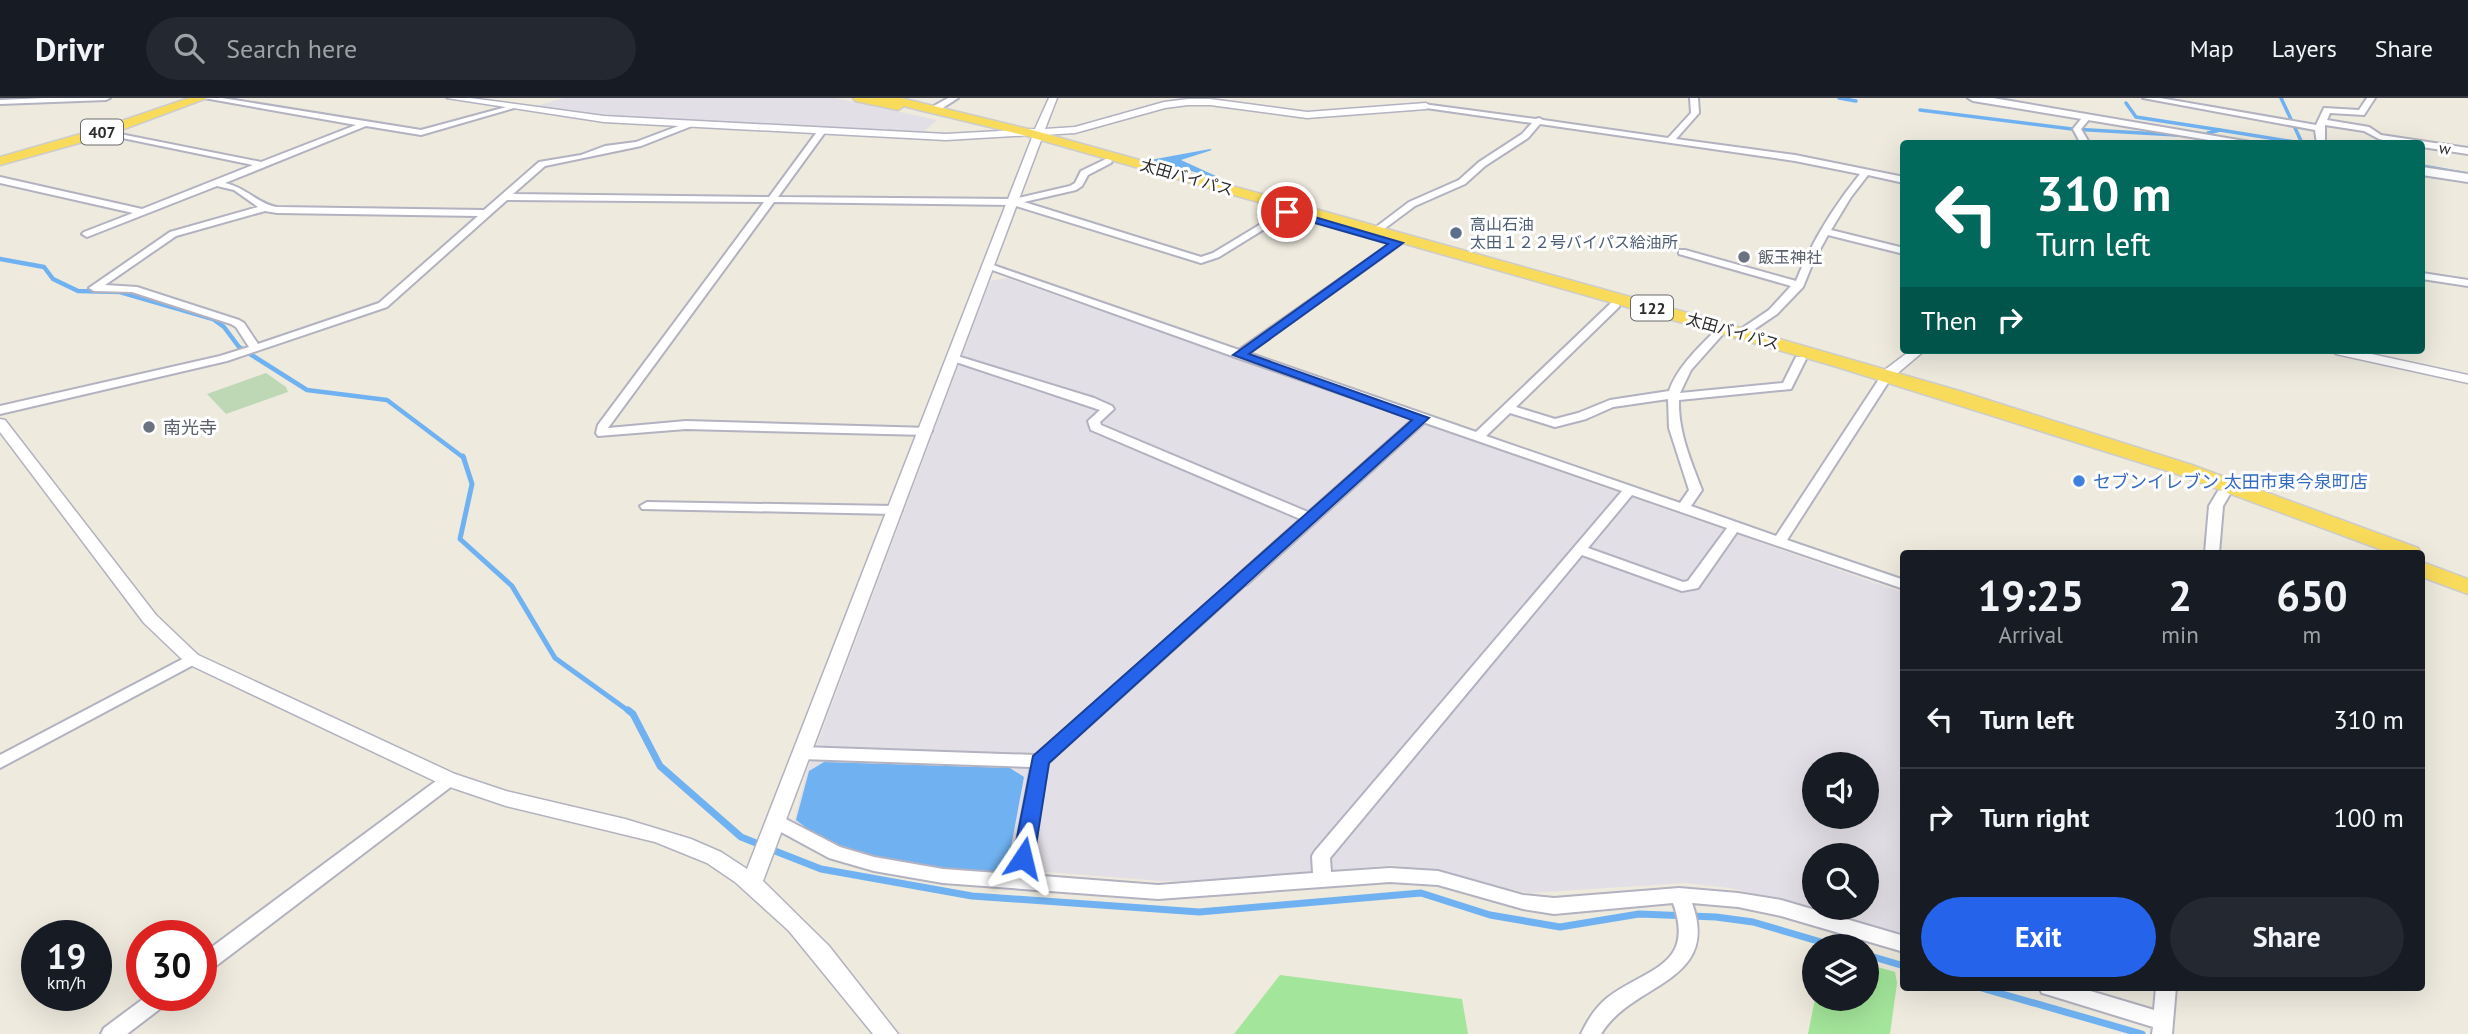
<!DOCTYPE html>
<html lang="en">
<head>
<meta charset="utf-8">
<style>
	:root { --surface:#171b24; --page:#242831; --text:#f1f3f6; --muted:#9ea1a6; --line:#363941; --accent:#2563eb }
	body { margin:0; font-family:"PT Sans","Noto Sans JP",sans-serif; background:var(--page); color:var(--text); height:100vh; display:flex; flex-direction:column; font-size:26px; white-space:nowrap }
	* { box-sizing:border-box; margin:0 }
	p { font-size:23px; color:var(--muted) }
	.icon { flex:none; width:38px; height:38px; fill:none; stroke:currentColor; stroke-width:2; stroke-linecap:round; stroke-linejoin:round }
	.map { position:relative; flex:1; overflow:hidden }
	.panel { position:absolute; left:1900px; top:452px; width:525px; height:441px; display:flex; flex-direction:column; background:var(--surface); border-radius:7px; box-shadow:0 7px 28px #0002 }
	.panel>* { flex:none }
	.top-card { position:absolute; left:1900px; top:42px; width:525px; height:214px; border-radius:7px; box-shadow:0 7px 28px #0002; background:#00695c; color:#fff; overflow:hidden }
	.controls { position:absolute; left:1802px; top:654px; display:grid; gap:14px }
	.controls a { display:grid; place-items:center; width:77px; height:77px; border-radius:50%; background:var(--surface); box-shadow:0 7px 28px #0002; font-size:35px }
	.speed { position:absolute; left:21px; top:822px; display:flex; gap:14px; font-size:35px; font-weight:700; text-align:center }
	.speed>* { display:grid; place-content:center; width:91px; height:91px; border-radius:50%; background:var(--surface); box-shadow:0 7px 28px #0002; line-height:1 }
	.speed small { font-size:18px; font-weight:400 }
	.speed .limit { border:10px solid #d22; background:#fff; color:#111 }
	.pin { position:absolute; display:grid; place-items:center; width:60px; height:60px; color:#fff; margin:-30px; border:4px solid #fff; border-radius:50%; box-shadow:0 2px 7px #0007 }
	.me { position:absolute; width:77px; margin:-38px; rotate:10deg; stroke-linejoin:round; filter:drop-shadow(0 0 5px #0008) }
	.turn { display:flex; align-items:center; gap:24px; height:147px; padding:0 21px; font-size:32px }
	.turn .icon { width:91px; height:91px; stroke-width:2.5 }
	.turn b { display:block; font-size:49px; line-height:60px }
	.then { display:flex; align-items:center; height:66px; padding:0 21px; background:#0003; gap:14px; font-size:26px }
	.eta { display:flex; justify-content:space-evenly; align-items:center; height:119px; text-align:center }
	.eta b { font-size:42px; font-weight:700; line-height:49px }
	.button { display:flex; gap:14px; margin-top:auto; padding:14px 21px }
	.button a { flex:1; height:80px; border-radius:42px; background:var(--accent); color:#fff; font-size:28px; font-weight:700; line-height:80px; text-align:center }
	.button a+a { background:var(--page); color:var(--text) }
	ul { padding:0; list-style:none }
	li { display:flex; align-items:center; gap:21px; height:98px; padding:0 21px; border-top:2px solid var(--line) }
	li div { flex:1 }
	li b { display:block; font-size:26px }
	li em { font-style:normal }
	header { display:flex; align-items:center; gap:42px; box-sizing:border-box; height:98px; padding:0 35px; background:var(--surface); border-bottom:2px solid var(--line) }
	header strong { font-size:33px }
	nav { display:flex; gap:38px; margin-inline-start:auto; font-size:24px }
	.search { width:490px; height:63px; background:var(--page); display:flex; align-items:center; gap:18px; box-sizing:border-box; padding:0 24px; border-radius:38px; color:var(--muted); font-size:26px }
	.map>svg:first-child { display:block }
	.industrial { fill:#e3dfe6; fill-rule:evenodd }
	.green { fill:#a3e59a }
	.cemetery { fill:#bed8b5 }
	.water { fill:#70b2f1 }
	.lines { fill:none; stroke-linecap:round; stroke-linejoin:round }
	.stream-far3 { stroke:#70b2f1; stroke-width:3.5 }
	.stream-far2 { stroke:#70b2f1; stroke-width:4.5 }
	.stream-far1 { stroke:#70b2f1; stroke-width:5 }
	.stream { stroke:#70b2f1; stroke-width:7 }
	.minor-casing { stroke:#b2b2c0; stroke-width:4 }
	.tertiary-casing { stroke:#b2b2c0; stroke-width:3 }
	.secondary-casing { stroke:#b2b2c0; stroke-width:4 }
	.trunk-casing { stroke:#ccc; stroke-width:3 }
	.minor { fill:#fff; fill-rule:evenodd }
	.tertiary { fill:#fff; fill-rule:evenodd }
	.secondary { fill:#fff; fill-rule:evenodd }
	.trunk { fill:#f9db5b; fill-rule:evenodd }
	.route { fill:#2563eb; stroke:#184099; stroke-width:2 }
	.service-dot { fill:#5c6f8a; stroke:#fff; stroke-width:2.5 }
	.worship-dot { fill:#6b7280; stroke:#fff; stroke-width:2.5 }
	.shop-dot { fill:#3f7fe0; stroke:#fff; stroke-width:2.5 }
	.labels { text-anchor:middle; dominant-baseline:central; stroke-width:6; stroke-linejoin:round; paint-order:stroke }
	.shield { fill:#fff; stroke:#6b6b6b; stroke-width:2 }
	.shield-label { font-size:16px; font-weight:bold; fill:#2c2c2c }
	.far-street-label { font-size:16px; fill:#2c2c2c; stroke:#fff }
	.far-service-label { font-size:16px; fill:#4e5e75; stroke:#fff; text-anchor:start }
	.far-worship-label { font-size:16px; fill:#5b616d; stroke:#fff; text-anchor:start }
	.worship-label { font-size:18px; fill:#5b616d; stroke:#fff; text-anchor:start }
	.shop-label { font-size:18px; fill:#366cbe; stroke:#fff; text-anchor:start }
</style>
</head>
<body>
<header>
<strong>Drivr</strong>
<div class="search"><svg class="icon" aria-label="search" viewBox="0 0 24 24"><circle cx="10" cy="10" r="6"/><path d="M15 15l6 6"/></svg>Search here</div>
<nav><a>Map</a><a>Layers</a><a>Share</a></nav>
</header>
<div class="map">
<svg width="2468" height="936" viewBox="0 0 2468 936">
	<rect width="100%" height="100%" fill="#eeeade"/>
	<g class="industrial">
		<path d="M564 0H835L937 22 921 36 607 19 530 10Z"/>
		<path d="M1007 180 1904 495V836L1816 810H1867V758H1815V810L1730 790 1685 785 1530 795 1393 767 1210 783H1160L1048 774 1006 776 943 771 817 740 794 723 807 673 990 183ZM1815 667H1867V719H1815Z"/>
	</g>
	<g class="green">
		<path d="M1867 866 1895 874 1897 885 1890 936H1808L1815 901H1867Z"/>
		<path d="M1280 877 1462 901 1468 936H1234Z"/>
	</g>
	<path class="cemetery" d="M266 275 286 289 288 294 226 316 207 296Z"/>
	<g class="water">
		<path d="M1210 51 1212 52 1181 62 1216 78 1213 79 1150 62Z"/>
		<path d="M824 664 1010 670 1024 679 1006 776C951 771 889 771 838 749 823 742 809 732 796 722L809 673Z"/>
	</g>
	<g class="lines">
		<g class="stream-far3">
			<path d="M1839 0 1856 3"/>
			<path d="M2281 0 2302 45"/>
			<path d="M2126 5 2136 19 2220 32"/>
			<path d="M1920 12 2072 31 2194 38"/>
			<path d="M2208 35 2220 32 2307 46"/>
			<path d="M2422 68 2468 76"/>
		</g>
		<path class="stream-far2" d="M0 161 44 169 53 181 78 193 120 194 213 221 224 229 239 249 307 292 387 302 464 360"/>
		<path class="stream-far1" d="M463 358 472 386 460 441 512 488 555 560 630 614"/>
		<g class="stream">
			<path d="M628 612 633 616 660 668 741 739 761 747"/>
			<path d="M770 751 821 771 972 798 1199 814 1421 795 1490 817 1560 829 1639 816 1716 819 1753 824 1838 849"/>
			<path d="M1867 857 1904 868"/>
			<path d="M1978 889 2142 936"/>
		</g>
		<g class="minor-casing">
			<g id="minor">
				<path d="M44 0H110L106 2 0 6V2Z"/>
				<path d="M204 0H222L421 32 510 8 514 10 421 37 366 28 225 85C247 90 258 106 277 109L484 112 539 64 581 57 605 48 636 44 689 24H692V28L641 48 545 68 513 96 769 99 819 31H822L826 33 778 99 1014 101 1070 88 1075 85 1081 73 1108 60 1112 63 1111 65 1088 77 1082 88 1076 92 1024 104 1201 159 1213 155 1284 112 1292 114 1219 159 1201 165 1013 107 774 104 608 330 686 323 930 330 932 333 926 337 686 331 598 338 596 335 598 327 764 104 507 102 387 209 227 263 0 316V308L220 258 249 249 236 229 231 226 132 194 94 193 89 190 170 134 258 109 234 92 217 88 87 139 82 136 84 134 133 115 0 85V79L142 111 253 67 103 36H100V32L261 64 356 27ZM265 113 277 115 478 118 379 205 258 246 244 225 239 222 137 189 105 187 176 138Z"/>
				<path d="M948 0H958L938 13H932V9Z"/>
				<path d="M1690 0H1698L1699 15 1676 41 1795 57 1904 79V85L1868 77 1851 99 1831 132 1904 150V156L1828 137 1814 162 1803 189 1777 216 1746 237H1738V233L1769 212 1791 188 1679 156V152H1685L1796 183C1811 145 1834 108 1860 76L1795 63 1540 26 1528 40 1485 68 1465 86 1415 108 1380 134 1372 132 1409 104 1459 82 1479 64 1522 36 1532 25 1426 10 1422 8 1423 6 1536 21 1539 20 1543 22 1668 40 1691 15Z"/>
				<path d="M2143 0H2160L2316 27 2324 10 2359 12 2367 0H2375L2364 17 2330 15 2327 22 2369 29 2381 37 2468 50V56L2422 49V46H2401L2379 41 2364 33 2325 27V46H2317L2315 32Z"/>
				<path d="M2085 16 2092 18 2081 31 2090 46H2081L2073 31Z"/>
				<path d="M1394 143 1402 145 1249 255 1476 334 1611 205H1619V209L1516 309 1555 321 1578 315 1610 302 1669 293C1677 270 1697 251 1714 234L1718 233 1723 236 1691 272 1680 295 1783 285 1796 259H1804L1806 261 1791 291 1679 302C1678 334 1691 363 1702 392L1691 408 1776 438 1883 275H1891L1893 277 1787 442 1904 482V491L1737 434 1698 490 1682 493 1582 457 1330 760 1331 774 1390 770 1438 773 1523 797 1554 800 1679 790 1738 795 1781 802 1904 838V854L1781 818 1738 809 1692 805C1721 885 1632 884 1601 936H1581C1587 923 1595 910 1607 900 1646 870 1696 869 1673 805L1554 816 1523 811 1438 787 1390 784 1158 801 943 785 874 773 829 760 770 728 767 723 770 718 776 716 840 749 874 759 943 771 1011 776 1031 669 802 661 796 659 794 655 796 651 802 649 1036 657 1236 480 1241 479 1248 483 1246 486 1048 665 1029 777 1158 787 1313 775 1312 758 1315 753 1622 393 1235 259 984 169 993 167 1239 252ZM1668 301 1669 330 1689 392 1680 405 1486 338 1510 315 1555 329 1586 321 1613 309ZM1632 397 1727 430 1688 483 1683 484 1588 450Z"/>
				<path d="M2422 175 2468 182V188L2422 181Z"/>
				<path d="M954 257 1094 300 1112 308 1114 311 1100 324 1101 327 1315 417 1317 420 1310 424 1305 423 1091 332 1088 323 1100 312 950 262V258Z"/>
				<path d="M2223 392 2230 396 2223 408 2219 455H2205L2209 408 2218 393Z"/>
				<path d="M647 404 895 408 902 412 895 416 642 411 640 408Z"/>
				<path d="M192 556 197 557 200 561 197 565 0 670V657Z"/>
				<path d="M450 675 456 677 458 681 456 685 208 874 201 876V857L444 677Z"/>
				<path d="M2039 889H2077L2154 912 2156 889H2176L2172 936H2152L2153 929 2049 897 2042 895Z"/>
				<path d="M147 898H172L169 904 127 936H101L104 930Z"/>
			</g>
		</g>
		<g class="tertiary-casing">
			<g id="tertiary">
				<path d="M447 0H470L604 18 946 36 1035 31 1049 0H1057L1045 31 1075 29 1164 4 1188 1H1210L1307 14 1426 5 1430 8 1426 11 1307 20 1210 7H1188L1165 10 1075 35 1043 37 763 783 829 848 898 936H873L789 833 735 784 707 765 655 744 506 708 441 686 186 565 144 525 0 334V321L5 322 156 517 198 557 455 676 506 693 625 721 691 741 721 754 747 771 1033 37 946 42 604 24Z"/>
				<path d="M1911 252H1925L1892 280H1882V274Z"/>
				<path d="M2330 252H2353L2468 277V285L2336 256Z"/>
				<path d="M1422 316 1427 317 1429 320 1427 323 1247 487H1235L1233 483 1235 479 1417 317Z"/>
			</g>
		</g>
		<g class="secondary-casing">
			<g id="secondary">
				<path d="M1968 0H1993L2262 46H2233L1973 3Z"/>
				<path d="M2422 69 2468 76V84L2422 77Z"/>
			</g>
		</g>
		<g class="trunk-casing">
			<g id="trunk">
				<path d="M189 0H207L108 37 0 67V59L98 31Z"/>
				<path d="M853 0H901L1032 32 1731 227 1963 294 2192 367 2418 450 2421 455H2390L2177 376 1834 268 1023 37 919 12 904 8 898 12 855 3Z"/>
				<path d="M2422 464 2468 481V496L2422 479Z"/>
			</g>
		</g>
		<use href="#minor" class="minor"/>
		<use href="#tertiary" class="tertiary"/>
		<use href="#secondary" class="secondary"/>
		<use href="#trunk" class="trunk"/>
	</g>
	<path class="route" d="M1287 111 1403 145 1249 256 1429 320 1049 665 1034 760 1031 765 1023 768 1016 765 1013 760 1033 658 1412 322 1233 257 1388 146 1283 116 1282 114Z"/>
	<circle class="service-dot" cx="1456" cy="135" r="7"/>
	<g class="worship-dot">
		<circle cx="1744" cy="159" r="7"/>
		<circle cx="149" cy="329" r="7"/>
	</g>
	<circle class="shop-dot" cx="2079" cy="383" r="7"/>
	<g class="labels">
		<g class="shield">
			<rect x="81" y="21.5" width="42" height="25" rx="5"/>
			<rect x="1631" y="197.5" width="42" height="25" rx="5"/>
		</g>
		<g class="shield-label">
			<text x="102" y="34">407</text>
			<text x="1652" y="210">122</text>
		</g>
		<g class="far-street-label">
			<text transform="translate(2445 50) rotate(9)">w</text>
			<text transform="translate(1187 79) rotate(16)">太田バイパス</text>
			<text transform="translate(1733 233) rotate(16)">太田バイパス</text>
		</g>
		<g class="far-service-label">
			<text x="1470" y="126">高山石油<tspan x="1470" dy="18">太田１２２号バイパス給油所</tspan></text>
		</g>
		<g class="far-worship-label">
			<text x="1758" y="159">飯玉神社</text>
		</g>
		<g class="worship-label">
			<text x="163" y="329">南光寺</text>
		</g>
		<g class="shop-label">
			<text x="2093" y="383">セブンイレブン 太田市東今泉町店</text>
		</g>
	</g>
</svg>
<div class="controls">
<a><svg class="icon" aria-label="sound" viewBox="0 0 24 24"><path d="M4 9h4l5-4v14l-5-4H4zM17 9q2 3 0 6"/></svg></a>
<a><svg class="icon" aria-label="search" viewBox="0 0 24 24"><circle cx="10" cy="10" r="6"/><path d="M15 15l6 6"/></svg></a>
<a><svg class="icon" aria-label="layers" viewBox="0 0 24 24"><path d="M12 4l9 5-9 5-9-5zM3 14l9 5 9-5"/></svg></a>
</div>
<div class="speed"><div>19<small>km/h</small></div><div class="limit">30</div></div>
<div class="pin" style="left:1287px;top:114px;background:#d93025"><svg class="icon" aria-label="arrive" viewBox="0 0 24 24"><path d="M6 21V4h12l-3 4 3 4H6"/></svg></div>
<svg class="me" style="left:1023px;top:760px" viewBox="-20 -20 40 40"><path d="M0-17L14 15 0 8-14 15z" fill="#2563eb" stroke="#fff" stroke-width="4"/></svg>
<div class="top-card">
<div class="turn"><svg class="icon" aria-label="left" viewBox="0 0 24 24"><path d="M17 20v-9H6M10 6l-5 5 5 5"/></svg><div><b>310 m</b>Turn left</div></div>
<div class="then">Then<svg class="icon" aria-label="right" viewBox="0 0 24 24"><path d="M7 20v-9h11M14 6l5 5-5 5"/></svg></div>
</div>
<section class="panel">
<div class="eta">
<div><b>19:25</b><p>Arrival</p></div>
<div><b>2</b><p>min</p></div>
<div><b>650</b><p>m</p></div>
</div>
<ul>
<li><svg class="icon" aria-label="left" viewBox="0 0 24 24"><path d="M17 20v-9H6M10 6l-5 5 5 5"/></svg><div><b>Turn left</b></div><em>310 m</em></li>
<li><svg class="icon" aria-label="right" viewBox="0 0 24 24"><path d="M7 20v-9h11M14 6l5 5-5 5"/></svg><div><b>Turn right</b></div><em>100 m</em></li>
</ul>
<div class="button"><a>Exit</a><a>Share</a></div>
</section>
</div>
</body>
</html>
